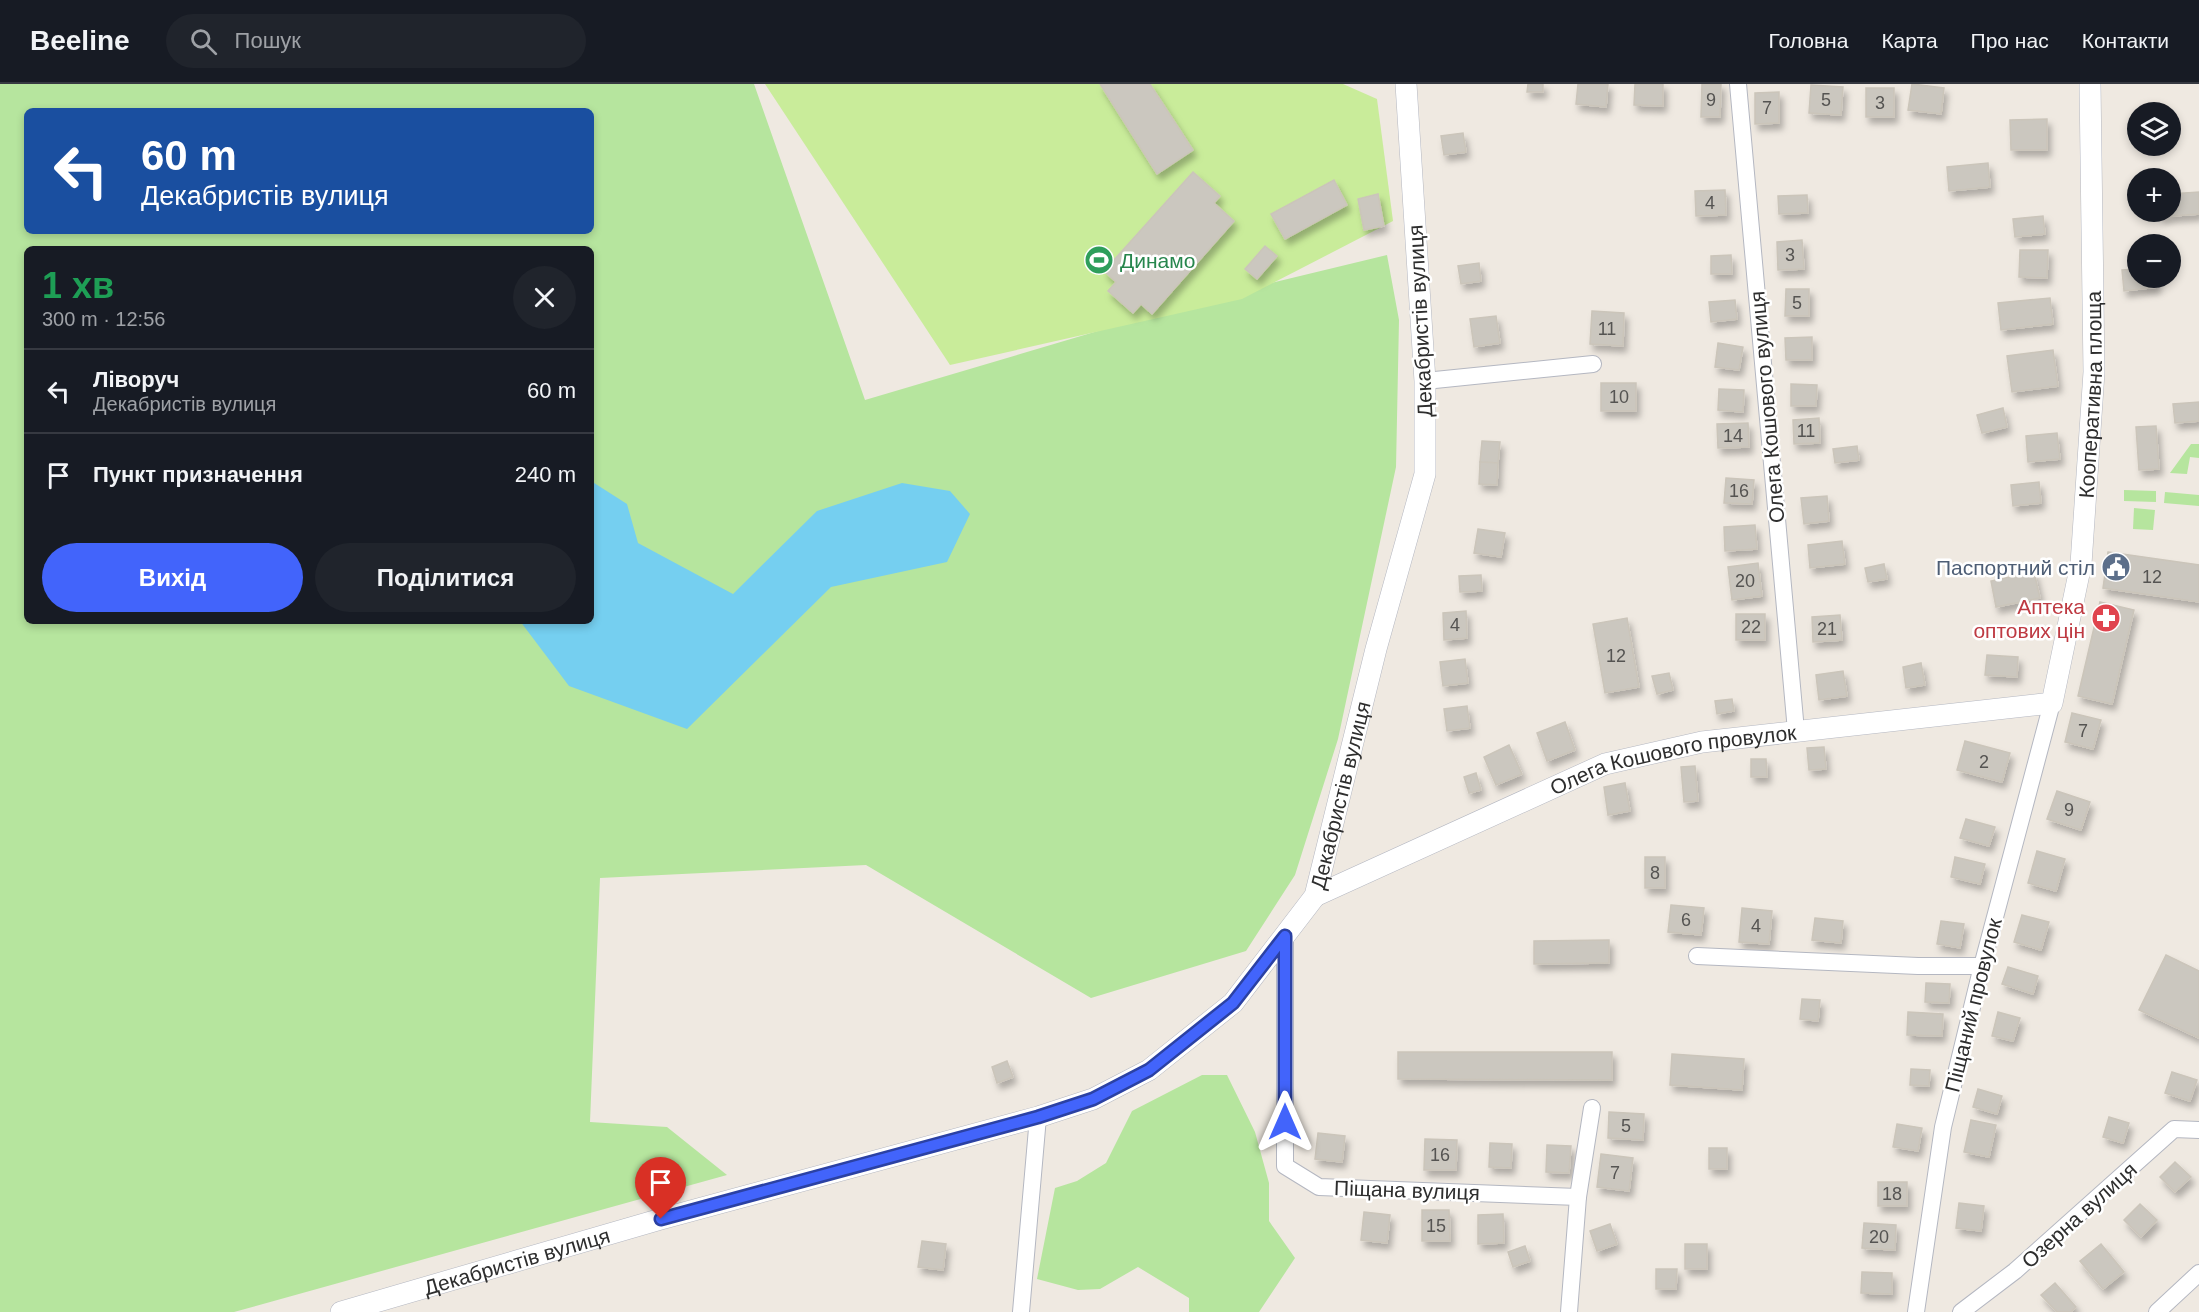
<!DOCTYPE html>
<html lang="uk">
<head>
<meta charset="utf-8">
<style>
	:root { --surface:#171b24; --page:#20242c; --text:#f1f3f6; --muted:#9ea1a6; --line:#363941; --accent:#4264fb }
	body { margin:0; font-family:Arial,sans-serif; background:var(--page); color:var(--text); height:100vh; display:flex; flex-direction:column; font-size:22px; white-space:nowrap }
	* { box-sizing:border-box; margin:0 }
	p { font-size:20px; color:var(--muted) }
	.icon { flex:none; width:33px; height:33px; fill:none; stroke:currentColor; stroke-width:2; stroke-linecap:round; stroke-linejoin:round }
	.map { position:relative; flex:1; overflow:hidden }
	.drawer { position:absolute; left:24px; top:162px; width:570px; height:378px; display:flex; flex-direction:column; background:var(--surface); border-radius:9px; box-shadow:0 3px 9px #0003 }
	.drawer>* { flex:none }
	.top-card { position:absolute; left:24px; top:24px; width:570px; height:126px; border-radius:9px; box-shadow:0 3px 9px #0003; background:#1a4fa0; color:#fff; overflow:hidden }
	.buttons { position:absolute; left:2127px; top:18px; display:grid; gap:12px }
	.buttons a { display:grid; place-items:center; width:54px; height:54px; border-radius:50%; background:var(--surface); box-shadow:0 3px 9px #0003; font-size:30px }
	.pin { position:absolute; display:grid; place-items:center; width:51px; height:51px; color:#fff; margin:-62px -26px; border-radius:50% 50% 50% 0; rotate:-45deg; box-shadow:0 0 6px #0007 }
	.pin .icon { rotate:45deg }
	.me { position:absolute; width:66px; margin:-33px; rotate:0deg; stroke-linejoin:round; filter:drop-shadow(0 0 4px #0008) }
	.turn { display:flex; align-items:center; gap:21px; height:126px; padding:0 18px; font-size:27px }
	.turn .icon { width:78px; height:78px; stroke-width:2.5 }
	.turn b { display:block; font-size:42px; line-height:51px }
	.round { display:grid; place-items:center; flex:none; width:63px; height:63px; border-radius:32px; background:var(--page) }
	.headline { display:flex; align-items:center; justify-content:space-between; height:102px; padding:0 18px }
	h1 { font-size:36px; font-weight:800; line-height:45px; color:#1e9e55 }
	.button { display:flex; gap:12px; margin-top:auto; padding:12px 18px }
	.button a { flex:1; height:69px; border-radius:36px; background:var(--accent); color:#fff; font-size:24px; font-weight:800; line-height:69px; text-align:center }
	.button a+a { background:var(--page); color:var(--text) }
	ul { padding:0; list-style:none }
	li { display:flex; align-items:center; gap:18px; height:84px; padding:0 18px; border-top:2px solid var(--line) }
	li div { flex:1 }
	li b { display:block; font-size:22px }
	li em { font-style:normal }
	header { display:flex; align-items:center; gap:36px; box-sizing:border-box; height:84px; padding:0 30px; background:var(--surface); border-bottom:2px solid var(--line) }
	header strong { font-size:28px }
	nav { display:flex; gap:33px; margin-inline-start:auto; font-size:21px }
	.search { width:420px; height:54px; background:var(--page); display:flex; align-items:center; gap:15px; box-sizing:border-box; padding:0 21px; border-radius:33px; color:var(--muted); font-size:22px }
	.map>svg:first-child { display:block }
	.green { fill:#b6e59e; fill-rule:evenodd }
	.pitch { fill:#c9ec9a }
	.water { fill:#75cff0 }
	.building { fill:#cbc7bf; stroke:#cbc5ba; stroke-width:1.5; filter:url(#shadow) }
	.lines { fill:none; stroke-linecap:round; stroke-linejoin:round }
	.minor-casing { stroke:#b4b7c1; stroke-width:18 }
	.tertiary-casing { stroke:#b4b7c1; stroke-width:22 }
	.minor { stroke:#fff; stroke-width:16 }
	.tertiary { stroke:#fff; stroke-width:21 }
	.route-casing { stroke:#2b41a3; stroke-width:15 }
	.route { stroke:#4264fb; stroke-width:10 }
	.labels { text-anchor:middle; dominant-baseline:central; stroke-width:5; stroke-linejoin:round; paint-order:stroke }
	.number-label { font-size:18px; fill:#555452 }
	.leisure-label { font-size:21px; fill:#27864d; stroke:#fff; text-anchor:start }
	.street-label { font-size:21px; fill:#2e2e2e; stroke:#fff }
	.service-label { font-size:21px; fill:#4e5e75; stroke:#fff; text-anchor:end }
	.health-label { font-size:21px; fill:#be3a42; stroke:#fff; text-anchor:end }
</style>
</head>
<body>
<header>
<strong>Beeline</strong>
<div class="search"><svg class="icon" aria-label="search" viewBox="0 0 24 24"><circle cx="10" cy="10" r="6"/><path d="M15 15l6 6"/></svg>Пошук</div>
<nav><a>Головна</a><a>Карта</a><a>Про нас</a><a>Контакти</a></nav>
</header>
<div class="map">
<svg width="2199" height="1228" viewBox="0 0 2199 1228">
	<defs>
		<filter id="shadow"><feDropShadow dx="3.5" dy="6" stdDeviation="3" flood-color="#0004"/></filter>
	</defs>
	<rect width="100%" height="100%" fill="#efe9e1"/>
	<g class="green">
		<path d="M0 0H754L865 316 1209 214 1387 171 1399 236 1396 383 1338 655 1295 791 1246 867 1091 914 866 781 600 794 590 1038 667 1043 727 1091 234 1228H0ZM27 27H591V147H27ZM27 165H591V537H27Z"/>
		<path d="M2191 360H2199V374L2190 373 2187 390 2170 389Z"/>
		<path d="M2124 406 2156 407V418L2124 417Z"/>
		<path d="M2165 408 2199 411V422L2164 419Z"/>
		<path d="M2134 424 2155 426 2153 446 2133 445Z"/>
		<path d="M1202 991H1227L1255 1048 1269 1099V1137L1295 1174 1259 1228H1189V1214L1138 1183 1100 1205 1078 1206 1037 1195 1055 1104 1077 1097 1106 1079 1132 1027Z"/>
	</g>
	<path class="pitch" d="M765 0H1343L1377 15 1393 137 1242 215 950 281Z"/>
	<path class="water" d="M591 397 627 420 638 459 733 510 817 427 902 399 950 407 970 430 947 478 831 503 687 645 569 602 520 537H591Z"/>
	<g class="building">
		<path d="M1100 0H1150L1193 66 1157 90Z"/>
		<path d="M1528 0H1543V8H1527Z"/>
		<path d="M1578 0H1608L1606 23 1576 20Z"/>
		<path d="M1635 0H1663V22L1634 21Z"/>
		<path d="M1702 0H1721L1720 33H1701Z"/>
		<path d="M1912 0 1944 4 1941 30 1908 26Z"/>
		<path d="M1811 1 1843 3 1841 31 1809 29Z"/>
		<rect x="1866" y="4" width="28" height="29"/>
		<path d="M1779 8V39L1755 40V9Z"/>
		<path d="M2047 35V66H2011L2010 36Z"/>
		<path d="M1463 49 1466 68 1444 71 1441 52Z"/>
		<path d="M1988 79 1990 103 1949 107 1947 83Z"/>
		<path d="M1193 88 1220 112 1214 119 1234 137 1152 230 1141 220 1133 229 1108 207 1116 198 1104 187Z"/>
		<path d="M1334 96 1347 121 1285 155 1271 130Z"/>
		<path d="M1725 106 1726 131 1696 132 1695 107Z"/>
		<path d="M2199 108V130L2160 133V128H2170V110Z"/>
		<path d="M1378 110 1384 142 1364 146 1358 115Z"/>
		<path d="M1807 111 1808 129 1779 130 1778 112Z"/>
		<path d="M2043 132 2045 150 2015 153 2013 135Z"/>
		<path d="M1802 156 1804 185 1778 186 1777 158Z"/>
		<path d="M1265 162 1277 172 1257 195 1245 185Z"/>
		<path d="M2020 166H2048L2047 194 2019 193Z"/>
		<path d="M1731 171 1732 190H1711V172Z"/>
		<path d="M1479 179 1481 197 1461 200 1458 182Z"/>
		<path d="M2138 185V194H2156L2157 203 2124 207 2122 186Z"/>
		<path d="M1786 205H1809V232H1785Z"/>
		<path d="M2050 214 2053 240 2001 246 1998 219Z"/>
		<path d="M1735 216 1737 235 1711 238 1709 218Z"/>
		<path d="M1592 227 1624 229 1623 262 1590 260Z"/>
		<path d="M1496 232 1500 259 1474 263 1470 235Z"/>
		<path d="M1812 253V276H1786L1785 254Z"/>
		<path d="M1718 259 1743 263 1739 286 1715 283Z"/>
		<path d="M2053 266 2058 302 2012 308 2007 272Z"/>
		<rect x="1601" y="299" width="35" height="28"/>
		<path d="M1791 300 1817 301 1816 322H1791Z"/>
		<path d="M1719 305 1744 306 1743 328 1718 326Z"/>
		<path d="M2199 318V337L2175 339 2173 320Z"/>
		<path d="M2003 324 2007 343 1982 349 1977 331Z"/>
		<path d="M1819 334 1820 359 1794 360 1793 336Z"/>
		<path d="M1748 339 1749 363 1718 364 1717 340Z"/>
		<path d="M2156 342 2159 385 2139 386 2136 343Z"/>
		<path d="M2057 349 2060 375 2028 378 2026 352Z"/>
		<path d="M1482 357 1500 358 1498 379 1480 378Z"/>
		<path d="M1857 362 1859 376 1835 379 1833 365Z"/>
		<path d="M1480 378 1498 379 1497 401 1479 400Z"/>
		<path d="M1726 394 1754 396 1752 420 1724 419Z"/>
		<path d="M2039 398 2041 419 2013 422 2011 401Z"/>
		<path d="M1827 412 1829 437 1804 440 1801 414Z"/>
		<path d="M1755 441 1757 465 1725 467 1724 443Z"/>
		<path d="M1478 445 1505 449 1501 473 1474 469Z"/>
		<path d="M1842 457 1845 480 1810 484 1808 461Z"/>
		<path d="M2108 468 2199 481V518L2103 504Z"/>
		<path d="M1758 479 1762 512 1732 516 1728 483Z"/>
		<path d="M1884 480 1887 495 1868 498 1865 484Z"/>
		<path d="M2034 488 2040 514 1996 523 1991 497Z"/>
		<path d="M1481 491 1482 507 1460 508 1459 492Z"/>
		<path d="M2100 518 2134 526 2112 620 2078 612Z"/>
		<path d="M1466 527 1467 554 1444 556 1443 529Z"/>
		<rect x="1736" y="530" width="29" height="26"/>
		<path d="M1840 531 1842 556 1813 558 1812 533Z"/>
		<path d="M1627 534 1639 603 1605 609 1593 540Z"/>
		<path d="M1987 571 2018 573 2017 593 1985 591Z"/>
		<path d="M1465 575 1468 599 1443 602 1440 578Z"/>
		<path d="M1921 579 1925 601 1906 604 1903 583Z"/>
		<path d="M1843 587 1847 612 1819 616 1816 591Z"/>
		<path d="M1669 589 1673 606 1657 610 1652 592Z"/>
		<path d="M1732 615 1734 627 1717 630 1715 617Z"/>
		<path d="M1467 622 1470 644 1447 647 1444 625Z"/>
		<path d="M2072 629 2101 636 2093 665 2065 658Z"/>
		<path d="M1565 638 1575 666 1547 677 1537 649Z"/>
		<path d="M1965 657 2010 669 2002 698 1957 686Z"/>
		<path d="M1509 661 1522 690 1496 701 1484 673Z"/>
		<path d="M1824 663 1826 685 1809 686 1807 664Z"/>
		<path d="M1751 675H1766L1767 693H1751Z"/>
		<path d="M1695 682 1698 717 1684 718 1681 683Z"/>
		<path d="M1476 689 1481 706 1469 709 1464 693Z"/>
		<path d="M1625 699 1630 727 1608 731 1604 703Z"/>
		<path d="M2057 707 2090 718 2081 746 2047 735Z"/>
		<path d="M1966 735 1995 743 1989 762 1960 754Z"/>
		<path d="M2037 767 2065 775 2056 807 2028 799Z"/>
		<rect x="1645" y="773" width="20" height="31"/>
		<path d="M1955 773 1985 780 1980 800 1951 793Z"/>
		<path d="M1671 821 1704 824 1701 851 1668 848Z"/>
		<path d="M1742 824 1772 827 1769 860 1739 858Z"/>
		<path d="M2022 831 2049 838 2041 866 2014 858Z"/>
		<path d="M1815 834 1843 837 1841 859 1812 856Z"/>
		<path d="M1941 837 1964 840 1960 864 1937 860Z"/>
		<path d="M1609 856V879L1534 880V857Z"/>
		<path d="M2166 871 2199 887V954L2139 926Z"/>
		<path d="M2008 883 2038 892 2033 910 2002 900Z"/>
		<path d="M1926 899 1950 900 1949 919 1925 918Z"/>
		<path d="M1802 915 1820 916 1818 937 1800 935Z"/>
		<path d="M1908 928 1943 930 1942 952 1907 951Z"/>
		<path d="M1998 928 2020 934 2013 957 1992 952Z"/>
		<path d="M1398 968H1612V996L1398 995Z"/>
		<path d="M1672 970 1744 975 1742 1006 1670 1001Z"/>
		<path d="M1007 977 1013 993 997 999 992 983Z"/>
		<path d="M1911 985 1930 986 1929 1002 1910 1001Z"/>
		<path d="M2172 988 2197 996 2190 1017 2165 1009Z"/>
		<path d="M1978 1005 2002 1012 1997 1030 1973 1023Z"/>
		<path d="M1609 1028 1644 1030 1643 1056 1608 1054Z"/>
		<path d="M2109 1033 2129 1039 2123 1059 2103 1053Z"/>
		<path d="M1971 1036 1996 1041 1989 1073 1964 1068Z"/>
		<path d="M1897 1040 1922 1044 1918 1067 1893 1063Z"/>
		<path d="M1318 1049 1345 1052 1342 1078 1315 1075Z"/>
		<path d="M1425 1055 1457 1056 1456 1086H1424Z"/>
		<path d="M1490 1059 1512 1060 1511 1084 1489 1083Z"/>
		<path d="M1547 1061 1571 1062 1569 1089 1546 1088Z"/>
		<rect x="1709" y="1064" width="18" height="21"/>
		<path d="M1601 1070 1633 1074 1629 1107 1597 1103Z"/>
		<path d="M2175 1078 2191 1093 2175 1108 2160 1093Z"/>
		<rect x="1878" y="1098" width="29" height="24"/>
		<path d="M1959 1119 1984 1122 1981 1147 1956 1144Z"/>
		<path d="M2140 1120 2157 1136 2141 1153 2124 1136Z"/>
		<path d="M1422 1126H1449L1450 1157H1422Z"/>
		<path d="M1364 1128 1390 1131 1387 1159 1361 1156Z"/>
		<path d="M1503 1130 1504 1159 1478 1160V1131Z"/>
		<path d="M1864 1139 1896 1141 1895 1166 1862 1164Z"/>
		<path d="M1610 1140 1617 1160 1597 1167 1590 1147Z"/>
		<path d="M922 1157 946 1160 943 1186 918 1183Z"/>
		<rect x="1685" y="1160" width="22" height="25"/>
		<path d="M2101 1160 2124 1188 2103 1205 2080 1177Z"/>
		<path d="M1525 1162 1530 1177 1513 1183 1508 1168Z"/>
		<path d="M1656 1185H1677L1676 1205H1656Z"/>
		<path d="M1862 1188 1892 1189V1210L1861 1209Z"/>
		<path d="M2055 1199 2076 1223 2071 1228H2057L2041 1211Z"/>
	</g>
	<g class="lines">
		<g class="minor-casing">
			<g id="minor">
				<path d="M1738 0 1796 647"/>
				<path d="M1425 297 1593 280"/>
				<path d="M1285 852V1082L1319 1103 1578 1113 1569 1228"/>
				<path d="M1697 872 1918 882H1982"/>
				<path d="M1578 1113 1592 1024"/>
				<path d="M1021 1228 1038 1033"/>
				<path d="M1916 1228 1943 1043 1982 882 2052 619"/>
				<path d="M1961 1228 2015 1187 2174 1045 2199 1046"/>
				<path d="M2157 1228 2199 1189"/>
			</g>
		</g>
		<g class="tertiary-casing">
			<g id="tertiary">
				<path id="s1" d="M1315 812 1605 680 1702 658 2052 619 2081 480 2094 288 2090 0"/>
				<path id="s2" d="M341 1228 661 1135 1038 1033 1093 1015 1149 986 1233 919 1315 812 1376 565 1425 390V297L1406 0"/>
			</g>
		</g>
		<use href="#minor" class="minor"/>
		<use href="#tertiary" class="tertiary"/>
	</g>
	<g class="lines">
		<g class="route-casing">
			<path id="route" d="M661 1135 1038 1033 1093 1015 1149 986 1233 919 1285 852V1038"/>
		</g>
		<use href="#route" class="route"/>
	</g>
	<defs>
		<g id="stadium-disc" transform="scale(1.5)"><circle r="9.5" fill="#2e9e5b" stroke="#fff"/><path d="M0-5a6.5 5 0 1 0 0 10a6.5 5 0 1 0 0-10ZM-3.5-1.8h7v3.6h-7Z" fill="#fff"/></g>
		<g id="civic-disc" transform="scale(1.5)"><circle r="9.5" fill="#5c6f8a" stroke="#fff"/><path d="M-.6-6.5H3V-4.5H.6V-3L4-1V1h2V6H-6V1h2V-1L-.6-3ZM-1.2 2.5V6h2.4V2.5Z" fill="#fff"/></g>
		<g id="pharmacy-disc" transform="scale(1.5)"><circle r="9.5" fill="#e0444e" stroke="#fff"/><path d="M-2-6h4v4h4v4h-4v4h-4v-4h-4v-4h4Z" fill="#fff"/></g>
	</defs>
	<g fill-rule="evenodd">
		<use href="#stadium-disc" x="1099" y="176"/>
		<use href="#civic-disc" x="2116" y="483"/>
		<use href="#pharmacy-disc" x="2106" y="534"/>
	</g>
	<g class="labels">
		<g class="number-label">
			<text x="1711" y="16">9</text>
			<text x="1826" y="16">5</text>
			<text x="1880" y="19">3</text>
			<text x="1767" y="24">7</text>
			<text x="1710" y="119">4</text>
			<text x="1790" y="171">3</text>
			<text x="1797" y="219">5</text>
			<text x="1607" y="245">11</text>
			<text x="1619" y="313">10</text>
			<text x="1806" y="347">11</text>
			<text x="1733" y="352">14</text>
			<text x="1739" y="407">16</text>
			<text x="2152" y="493">12</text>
			<text x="1745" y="497">20</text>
			<text x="1455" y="541">4</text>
			<text x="1751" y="543">22</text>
			<text x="1827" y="545">21</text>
			<text x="1616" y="572">12</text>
			<text x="2083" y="647">7</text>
			<text x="1984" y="678">2</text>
			<text x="2069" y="726">9</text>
			<text x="1655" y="789">8</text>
			<text x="1686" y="836">6</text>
			<text x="1756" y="842">4</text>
			<text x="1626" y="1042">5</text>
			<text x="1440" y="1071">16</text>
			<text x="1615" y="1089">7</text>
			<text x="1892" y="1110">18</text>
			<text x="1436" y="1142">15</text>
			<text x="1879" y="1153">20</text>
		</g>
		<g class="leisure-label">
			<text x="1120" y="176">Динамо</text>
		</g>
		<g class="street-label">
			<text transform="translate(1420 237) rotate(-93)">Декабристів вулиця</text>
			<text stroke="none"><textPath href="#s1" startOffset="1082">Кооперативна площа</textPath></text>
			<text transform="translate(1767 323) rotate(-95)">Олега Кошового вулиця</text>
			<text stroke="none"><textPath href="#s1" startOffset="386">Олега Кошового провулок</textPath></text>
			<text stroke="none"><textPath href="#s2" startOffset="1191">Декабристів вулиця</textPath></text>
			<text transform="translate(1973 921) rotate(-76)">Піщаний провулок</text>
			<text transform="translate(1407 1106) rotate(2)">Піщана вулиця</text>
			<text transform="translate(2079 1131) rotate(-42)">Озерна вулиця</text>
			<text stroke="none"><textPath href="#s2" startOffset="183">Декабристів вулиця</textPath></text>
		</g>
		<g class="service-label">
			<text x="2095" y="483">Паспортний стіл</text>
		</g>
		<g class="health-label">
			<text x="2085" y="522">Аптека<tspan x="2085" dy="24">оптових цін</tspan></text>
		</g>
	</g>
</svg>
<div class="buttons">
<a><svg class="icon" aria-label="layers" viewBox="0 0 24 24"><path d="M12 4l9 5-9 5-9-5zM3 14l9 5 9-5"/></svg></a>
<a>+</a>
<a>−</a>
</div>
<div class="pin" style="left:661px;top:1135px;background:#d93025"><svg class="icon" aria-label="arrive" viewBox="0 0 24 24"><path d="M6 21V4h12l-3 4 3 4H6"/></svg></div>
<svg class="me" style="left:1285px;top:1038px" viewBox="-20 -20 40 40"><path d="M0-17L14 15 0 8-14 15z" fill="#4264fb" stroke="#fff" stroke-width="4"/></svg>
<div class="top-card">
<div class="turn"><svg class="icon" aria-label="left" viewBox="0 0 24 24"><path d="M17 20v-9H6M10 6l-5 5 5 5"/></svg><div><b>60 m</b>Декабристів вулиця</div></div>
</div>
<section class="drawer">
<div class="headline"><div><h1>1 хв</h1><p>300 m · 12:56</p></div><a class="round"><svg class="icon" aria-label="close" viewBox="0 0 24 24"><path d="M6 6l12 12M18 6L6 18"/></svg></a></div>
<ul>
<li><svg class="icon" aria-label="left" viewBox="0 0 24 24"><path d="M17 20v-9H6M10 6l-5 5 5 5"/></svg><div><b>Ліворуч</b><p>Декабристів вулиця</p></div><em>60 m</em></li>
<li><svg class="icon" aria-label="arrive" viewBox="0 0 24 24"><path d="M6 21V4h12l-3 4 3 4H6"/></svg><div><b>Пункт призначення</b></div><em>240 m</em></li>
</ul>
<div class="button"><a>Вихід</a><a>Поділитися</a></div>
</section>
</div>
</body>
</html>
